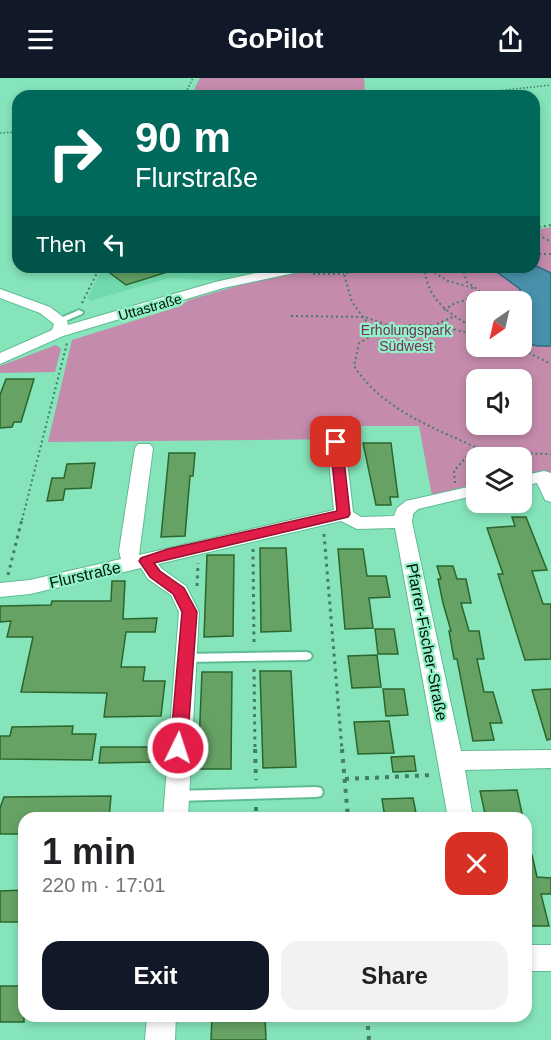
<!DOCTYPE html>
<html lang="en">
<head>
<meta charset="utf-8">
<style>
	:root { --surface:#fff; --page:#f2f2f2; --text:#202124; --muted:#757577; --accent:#111827 }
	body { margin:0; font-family:Arial,sans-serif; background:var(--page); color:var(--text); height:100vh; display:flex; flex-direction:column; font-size:22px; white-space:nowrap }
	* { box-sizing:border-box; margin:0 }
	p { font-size:20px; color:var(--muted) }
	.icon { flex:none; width:33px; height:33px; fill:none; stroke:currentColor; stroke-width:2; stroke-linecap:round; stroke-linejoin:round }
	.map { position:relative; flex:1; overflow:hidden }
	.details { position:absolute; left:18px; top:734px; width:514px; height:210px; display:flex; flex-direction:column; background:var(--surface); border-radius:18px; box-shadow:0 3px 9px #0003 }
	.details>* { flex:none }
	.hud { position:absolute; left:12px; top:12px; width:528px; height:183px; border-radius:18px; box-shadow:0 3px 9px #0003; background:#00695c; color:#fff; overflow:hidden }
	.needle { width:39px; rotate:214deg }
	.fabs { position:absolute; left:466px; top:213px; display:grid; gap:12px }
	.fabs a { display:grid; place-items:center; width:66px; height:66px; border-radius:12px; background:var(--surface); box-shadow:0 3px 9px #0003; font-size:30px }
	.pin { position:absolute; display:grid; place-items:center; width:51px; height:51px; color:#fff; margin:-26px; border-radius:12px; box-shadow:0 3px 9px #0006 }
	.me { position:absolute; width:66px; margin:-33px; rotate:4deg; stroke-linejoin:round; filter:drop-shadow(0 0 4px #0008) }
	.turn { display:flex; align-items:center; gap:21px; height:126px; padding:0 24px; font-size:27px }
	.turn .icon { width:78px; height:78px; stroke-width:2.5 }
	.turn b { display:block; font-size:42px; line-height:51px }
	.then { display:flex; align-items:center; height:57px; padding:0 24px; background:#0003; gap:12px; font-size:22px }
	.round { display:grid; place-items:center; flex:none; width:63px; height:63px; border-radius:18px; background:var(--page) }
	.headline { display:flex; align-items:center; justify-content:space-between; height:102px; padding:0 24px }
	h1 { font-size:36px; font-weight:700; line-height:45px }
	.button { display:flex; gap:12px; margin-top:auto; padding:12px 24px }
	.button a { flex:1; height:69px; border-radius:18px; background:var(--accent); color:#fff; font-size:24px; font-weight:700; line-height:69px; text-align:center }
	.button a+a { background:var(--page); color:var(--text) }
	header { display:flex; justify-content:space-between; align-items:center; height:78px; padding:0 24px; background:var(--accent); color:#fff; font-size:27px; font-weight:700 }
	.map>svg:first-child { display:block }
	.built { fill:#71daad }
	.green { fill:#c48bac; fill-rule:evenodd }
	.water { fill:#4891ab; stroke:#326c7b; stroke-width:1.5 }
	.building { fill:#66a264; stroke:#2b662c; stroke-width:1.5 }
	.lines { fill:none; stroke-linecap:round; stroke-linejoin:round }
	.lane-casing { stroke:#5ebc94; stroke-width:4 }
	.street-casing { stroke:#5ebc94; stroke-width:2 }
	.path-far3 { stroke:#447f64; stroke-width:1.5; stroke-dasharray:1.5 2; stroke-linecap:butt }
	.path-far2 { stroke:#447f64; stroke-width:2; stroke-dasharray:2 3; stroke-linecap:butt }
	.path-far1 { stroke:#447f64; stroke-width:3; stroke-dasharray:3 4.5; stroke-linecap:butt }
	.path { stroke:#447f64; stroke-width:4; stroke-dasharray:4 6; stroke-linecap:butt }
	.lane { fill:#fff; fill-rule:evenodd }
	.street { fill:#fff; fill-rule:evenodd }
	.route { fill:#e11d48; stroke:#92132f; stroke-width:1.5 }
	.labels { text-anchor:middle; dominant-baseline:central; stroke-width:4.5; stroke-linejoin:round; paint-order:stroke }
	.far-street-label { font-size:14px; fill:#00160b; stroke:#93f1c7 }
	.far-park-label { font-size:14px; fill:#732e5a; stroke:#93f1c7 }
	.street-label { font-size:16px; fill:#00160b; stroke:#93f1c7 }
</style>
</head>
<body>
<header><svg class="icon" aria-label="menu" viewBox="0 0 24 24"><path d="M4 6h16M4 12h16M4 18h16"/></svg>GoPilot<svg class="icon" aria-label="share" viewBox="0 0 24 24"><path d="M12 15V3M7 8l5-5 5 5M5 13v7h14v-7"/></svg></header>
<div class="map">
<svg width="551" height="962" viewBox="0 0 551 962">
	<rect width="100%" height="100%" fill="#85e4ba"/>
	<path class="built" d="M103 189H264L262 195 225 203 169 200 90 223 88 219Z"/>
	<g class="green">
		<path d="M200 0H364L365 18H191Z"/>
		<path d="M551 149V394L522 399V380H477V409L432 418 419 348H349L350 361 48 364 72 262 178 229 189 222 240 207 319 189H534V152ZM477 224H522V268H477ZM477 302H522V346H477Z"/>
		<path d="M56 267 61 271 55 294 0 295V288Z"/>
	</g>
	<path class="water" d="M534 187 551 195V268H537L522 264V224L512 223 520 219V211L490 189H534Z"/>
	<g class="building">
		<path d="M131 189H174V192L126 207 110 195Z"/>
		<path d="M6 301H34L21 344H14L12 349 0 350V317Z"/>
		<path d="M363 365H391L398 419H390L391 427H376Z"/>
		<path d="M169 375H195L193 398H190L185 458 161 459Z"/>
		<path d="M95 385 91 410 65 411 63 422 47 423 52 400H64L67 386Z"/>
		<path d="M512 439H526L547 492 532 493 543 526H551V581L525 582 498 496H503L487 450 515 448Z"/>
		<path d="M260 470H286L291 553 261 554Z"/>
		<path d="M338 471H363L367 498H386L390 519 369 520 373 550 345 551Z"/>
		<path d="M207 477H234L233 558 204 559Z"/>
		<path d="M437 488H453L457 501H466L471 525H461L469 553H479L484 581H477L484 614H493L502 645H490L494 662 473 663 457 581H454L449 553H451L443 525 438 501H441Z"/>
		<path d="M112 503H125L123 541 157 540 155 554H126L121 589H145L143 603H165L161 638 104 639 107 615 21 614 33 559H7L11 543 0 544V528L51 527 52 523H111Z"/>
		<path d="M375 551H394L398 576H378Z"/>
		<path d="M377 577 381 609 352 610 348 578Z"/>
		<path d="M260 593H291L296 689 263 690Z"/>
		<path d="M202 594H232L231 691H198Z"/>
		<path d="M383 611H404L408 637 386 638Z"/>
		<path d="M551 611V661L547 662 532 612Z"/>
		<path d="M389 643 394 675 358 676 354 644Z"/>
		<path d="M73 648 72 656H96L92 682 0 681V658H10L12 649Z"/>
		<path d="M101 669H159L157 684 99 685Z"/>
		<path d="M414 678 416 693 393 694 391 679Z"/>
		<path d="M517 712 523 740H486L480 713Z"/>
		<path d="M111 718 109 740H24V756H0V730L4 719Z"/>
		<path d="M413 720 417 740H385L382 721Z"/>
		<path d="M532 777 537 799 551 800V816H541L549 848H526V778Z"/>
		<path d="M24 812V844H0V813Z"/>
		<rect x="0" y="908" width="24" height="36"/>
		<path d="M215 938H265L266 962H211L212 939Z"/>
	</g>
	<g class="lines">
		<g class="lane-casing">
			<g id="lane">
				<path d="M79 232 83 234 82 236 63 244H60L56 242Z"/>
				<path d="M306 574 310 575 312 578 310 581 306 582 186 584 182 583 180 580 182 577 186 576Z"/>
				<path d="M316 709 321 710 323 714 321 718 316 719 176 723 171 722 169 718 171 714 176 713Z"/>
			</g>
		</g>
		<g class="street-casing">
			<g id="street">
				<path d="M284 189H310L303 193 223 210 63 258 0 286V275L52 252 54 246 40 235 0 220V211L50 229 67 242 68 247 215 204Z"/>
				<path d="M336 359 342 360 345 364 353 434 361 439 394 438 397 430 406 423 477 407V417L418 431 413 436 412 444 461 673 551 672V690L465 692 473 740H448L395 450 357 451 341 443 158 486 162 491 186 508 199 534 188 740H163L179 534 171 517 148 501 141 490 30 516 0 519V505L30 502 121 481 119 473 135 370 138 366H150L153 370 139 477 334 432 327 364 330 360Z"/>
				<path d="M544 393 551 395V424L545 422 537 405 522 408V398Z"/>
				<rect x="526" y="867" width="25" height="26"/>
				<path d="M147 938H176L175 962H145Z"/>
			</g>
		</g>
		<g class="path-far3">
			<path d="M184 18 193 0"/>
			<path d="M450 18 551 7"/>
			<path d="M0 55 18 54"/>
		</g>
		<g class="path-far2">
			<path d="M534 150 551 147"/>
			<path d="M534 154 551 164"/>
			<path d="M534 176H551"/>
			<path d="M367 189 344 196 352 224 375 255"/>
			<path d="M424 189C428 224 449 235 477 252"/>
			<path d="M426 189 448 203 473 210"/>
			<path d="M462 189 467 204 481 214"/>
			<path d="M313 196H344"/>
			<path d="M82 225 100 189"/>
			<path d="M444 232 455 225 467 222 466 219 481 215"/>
			<path d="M291 238 365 239 392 249"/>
			<path d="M437 246 453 239"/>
			<path d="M515 268 551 286"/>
			<path d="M475 369C430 348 382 331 354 288L359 265C402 239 430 245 477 257"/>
			<path d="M455 405 454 393 475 369 502 375 551 376"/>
			<path d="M22 442 67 265"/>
		</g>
		<g class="path-far1">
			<path d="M324 456 342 672"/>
			<path d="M253 471 254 567"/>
			<path d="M8 497 22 441"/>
			<path d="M197 508 198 485"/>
			<path d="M254 591 255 672"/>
		</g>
		<g class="path">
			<path d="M255 671 256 702"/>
			<path d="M342 671 348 740"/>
			<path d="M345 701 433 697"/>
			<path d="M256 729V740"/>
			<path d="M367 938 369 962"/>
		</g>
		<use href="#lane" class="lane"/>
		<use href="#street" class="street"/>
	</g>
	<path class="route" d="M336 361 342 364 350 436 348 439 154 485 160 493 184 510 197 534 187 670 184 675 178 677 173 675 170 670 182 534 173 516 150 499 139 483 141 480 168 471 337 433 330 364Z"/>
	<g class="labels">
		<g class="far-street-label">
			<text transform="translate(150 229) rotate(-16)">Uttastraße</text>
		</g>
		<g class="far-park-label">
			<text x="406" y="252">Erholungspark<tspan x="406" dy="16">Südwest</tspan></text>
		</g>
		<g class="street-label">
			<text transform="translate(85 497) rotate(-13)">Flurstraße</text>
			<text transform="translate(427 564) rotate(79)">Pfarrer-Fischer-Straße</text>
		</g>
	</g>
</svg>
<div class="fabs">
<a><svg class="needle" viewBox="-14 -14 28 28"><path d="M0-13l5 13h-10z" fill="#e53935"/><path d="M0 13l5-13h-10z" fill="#757577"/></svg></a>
<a><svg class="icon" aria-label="sound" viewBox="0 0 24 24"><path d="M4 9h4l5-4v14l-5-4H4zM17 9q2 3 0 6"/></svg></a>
<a><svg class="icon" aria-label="layers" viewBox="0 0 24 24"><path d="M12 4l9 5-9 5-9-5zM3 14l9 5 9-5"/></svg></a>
</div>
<div class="pin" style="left:336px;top:364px;background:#d93025"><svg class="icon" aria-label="arrive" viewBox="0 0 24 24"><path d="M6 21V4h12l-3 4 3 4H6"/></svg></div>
<svg class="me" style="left:178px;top:670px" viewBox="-20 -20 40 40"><circle r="17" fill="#e11d48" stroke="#fff" stroke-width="3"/><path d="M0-11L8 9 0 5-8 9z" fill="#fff"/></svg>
<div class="hud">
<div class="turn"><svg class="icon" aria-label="right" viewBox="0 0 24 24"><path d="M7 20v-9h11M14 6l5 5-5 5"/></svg><div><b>90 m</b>Flurstraße</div></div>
<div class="then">Then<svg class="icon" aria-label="left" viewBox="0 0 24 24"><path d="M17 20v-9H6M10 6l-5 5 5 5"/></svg></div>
</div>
<section class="details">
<div class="headline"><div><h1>1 min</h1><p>220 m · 17:01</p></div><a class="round" style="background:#d93025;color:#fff"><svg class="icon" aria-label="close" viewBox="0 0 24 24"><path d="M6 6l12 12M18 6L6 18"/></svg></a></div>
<div class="button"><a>Exit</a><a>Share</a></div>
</section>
</div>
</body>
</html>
